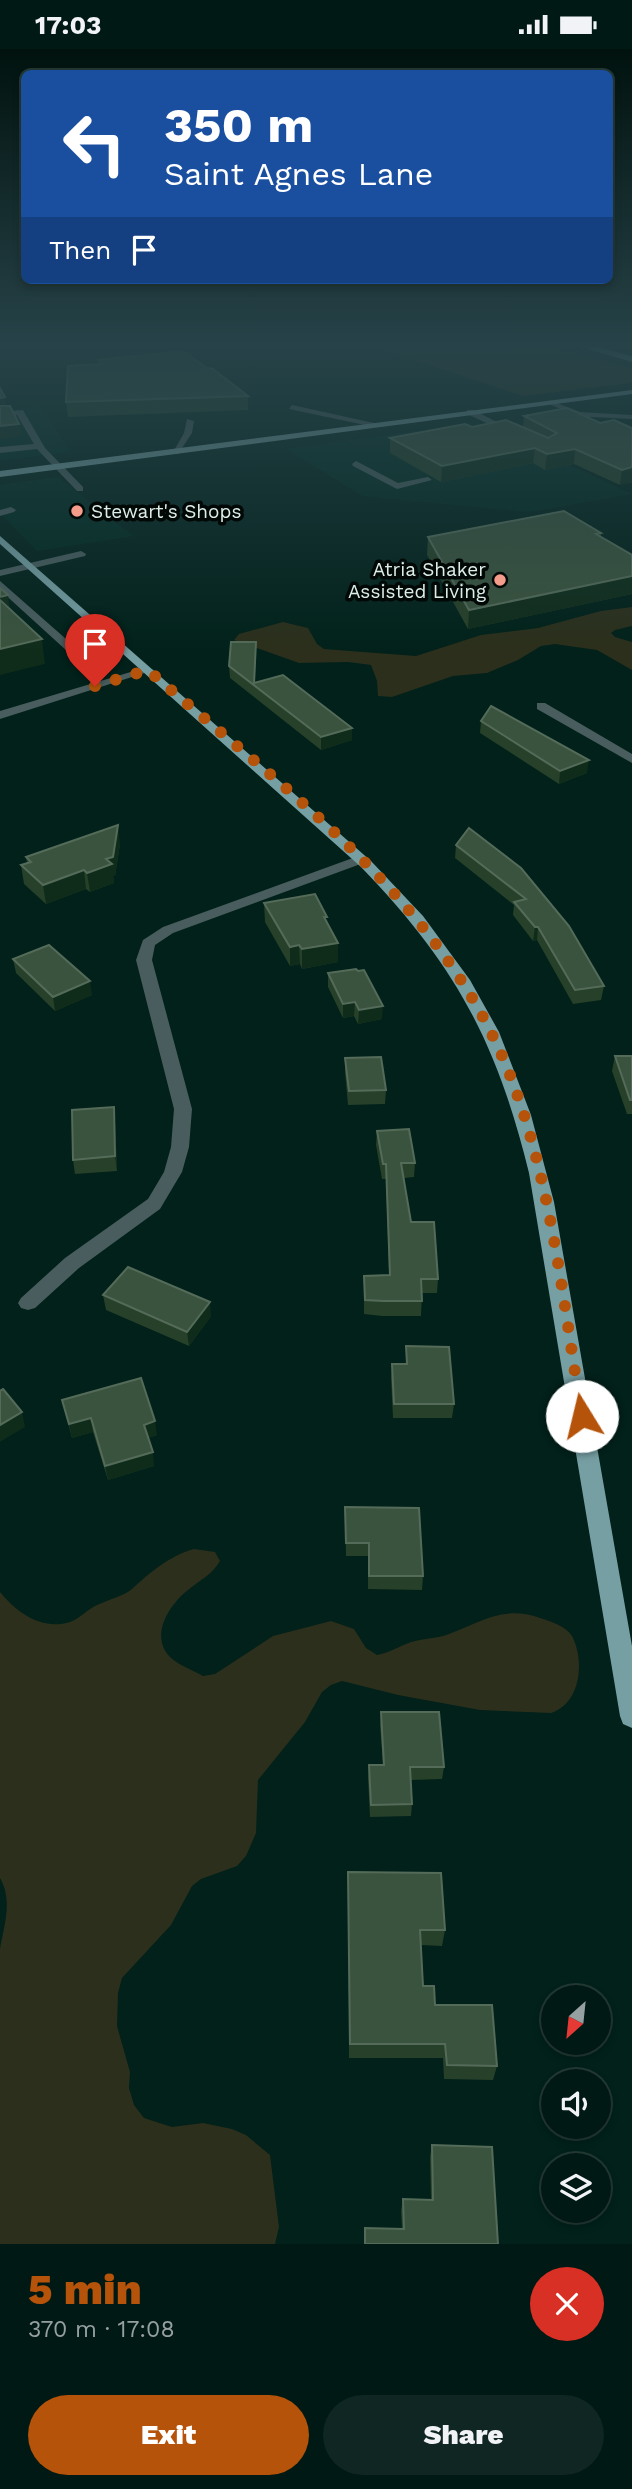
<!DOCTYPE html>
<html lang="en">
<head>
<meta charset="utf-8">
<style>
	:root { --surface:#011914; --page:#0f2622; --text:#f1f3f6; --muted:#96a0a0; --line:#233834; --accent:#b45309 }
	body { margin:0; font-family:"Work Sans",sans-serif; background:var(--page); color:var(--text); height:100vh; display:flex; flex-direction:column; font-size:26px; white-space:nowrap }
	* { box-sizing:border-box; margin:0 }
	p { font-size:23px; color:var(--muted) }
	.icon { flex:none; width:38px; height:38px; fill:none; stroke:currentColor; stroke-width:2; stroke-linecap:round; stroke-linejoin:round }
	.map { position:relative; height:2195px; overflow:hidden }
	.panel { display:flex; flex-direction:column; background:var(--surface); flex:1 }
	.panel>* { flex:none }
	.guide { position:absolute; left:21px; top:21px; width:592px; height:214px; border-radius:10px; box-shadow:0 4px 10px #0003,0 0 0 2px var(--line); background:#1a4fa0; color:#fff; overflow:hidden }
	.needle { width:46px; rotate:207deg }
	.fabs { position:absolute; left:541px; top:1936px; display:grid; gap:14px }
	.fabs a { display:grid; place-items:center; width:70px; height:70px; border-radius:50%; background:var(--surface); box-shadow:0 4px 10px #0003,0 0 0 2px var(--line); font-size:35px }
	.pin { position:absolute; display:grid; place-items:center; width:60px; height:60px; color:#fff; margin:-72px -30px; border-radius:50% 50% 50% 0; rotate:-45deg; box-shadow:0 0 7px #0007 }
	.pin .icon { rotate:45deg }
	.me { position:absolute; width:77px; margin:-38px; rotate:351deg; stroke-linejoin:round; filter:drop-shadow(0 0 5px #0008) }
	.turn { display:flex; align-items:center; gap:24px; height:147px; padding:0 28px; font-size:32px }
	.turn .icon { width:91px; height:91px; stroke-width:2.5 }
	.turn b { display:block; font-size:49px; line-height:60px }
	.then { display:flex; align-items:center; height:66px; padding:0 28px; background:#0003; gap:14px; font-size:26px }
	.round { display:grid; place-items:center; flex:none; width:74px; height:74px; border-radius:37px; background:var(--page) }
	.headline { display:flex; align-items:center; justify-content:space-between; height:119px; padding:0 28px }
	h1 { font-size:42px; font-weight:800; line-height:52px; color:var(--accent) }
	.button { display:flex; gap:14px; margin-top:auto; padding:14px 28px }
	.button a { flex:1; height:80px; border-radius:42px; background:var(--accent); color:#fff; font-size:28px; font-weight:800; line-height:80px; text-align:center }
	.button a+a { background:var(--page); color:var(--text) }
	.status { display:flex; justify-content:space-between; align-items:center; height:49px; padding:0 35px; background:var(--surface); direction:ltr }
	.status svg { height:19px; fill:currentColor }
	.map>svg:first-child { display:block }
	.built { fill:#002a20 }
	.green { fill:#2b2f1b }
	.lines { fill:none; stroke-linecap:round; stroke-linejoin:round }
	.minor { fill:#495d5e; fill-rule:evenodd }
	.major { fill:#769fa3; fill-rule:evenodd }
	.highway { fill:#87b9be; fill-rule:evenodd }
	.wall { fill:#274029 }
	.shaded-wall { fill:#0f2c1b }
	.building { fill:#3a533e; stroke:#546b59; stroke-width:2 }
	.route { stroke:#b45309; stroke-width:12; stroke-dasharray:0 21.6 }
	.poi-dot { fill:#f49d8b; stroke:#010806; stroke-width:2.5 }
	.labels { text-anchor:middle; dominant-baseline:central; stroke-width:7; stroke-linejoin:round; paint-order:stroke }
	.far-poi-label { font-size:19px; fill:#ddeee9; stroke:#010806; text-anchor:start }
</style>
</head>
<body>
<div class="status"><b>17:03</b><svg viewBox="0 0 49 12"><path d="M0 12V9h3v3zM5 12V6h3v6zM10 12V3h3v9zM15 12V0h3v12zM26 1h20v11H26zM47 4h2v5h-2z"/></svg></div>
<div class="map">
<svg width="632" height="2195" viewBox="0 0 632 2195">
	<rect width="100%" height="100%" fill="#01211a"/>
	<g class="built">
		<path d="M41 357 70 403 0 412V360Z"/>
		<path d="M477 373 632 445 530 463 363 447 286 400Z"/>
		<path d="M58 428 133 487 37 502 0 464V436Z"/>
	</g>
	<g class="green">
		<path d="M369 296H535L632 319V334L523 347Z"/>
		<path d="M632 558V577L615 581 611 584 615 588 632 593V621L597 601 555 595 541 597 518 611 487 624 453 627 392 648 378 647 377 632 371 616 348 613 299 614 234 591 239 585 283 573 308 579 317 595 324 600 416 607 481 586 538 579 601 562Z"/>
		<path d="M194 1500 215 1503 220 1512C212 1526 200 1531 188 1541 170 1555 149 1586 170 1608 178 1616 193 1621 203 1627L215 1625 273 1587 331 1572 354 1580 366 1599 377 1606C388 1604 396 1599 406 1595 418 1590 431 1590 443 1587 478 1576 500 1555 540 1569 550 1572 566 1577 572 1587 585 1612 581 1654 551 1664L480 1661 398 1646 342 1632 331 1636 322 1643 305 1673 258 1731 256 1784 246 1807 237 1817 201 1830 192 1837 171 1876 122 1929 118 1944 117 1977 130 2023 129 2039 134 2056 144 2069 172 2078 203 2074 232 2080 246 2086 270 2106 279 2178 275 2195H0V1900C4 1876 13 1852 0 1829V1543C16 1563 42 1582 70 1573 79 1570 88 1560 97 1556 107 1551 124 1547 132 1540 149 1524 171 1506 194 1500Z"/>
	</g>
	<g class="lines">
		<g class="minor">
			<path d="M549 351 580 363 632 366V370L591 368 587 371 549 355Z"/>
			<path d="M292 356 374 374 378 376 374 378 289 360Z"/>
			<path d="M23 361 45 399 83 438V442H77L37 400 0 404V398L34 395 17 366 0 367V363Z"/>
			<path d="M467 361H473L519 384 512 386 467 365Z"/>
			<path d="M187 370 194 372 192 384 178 405H172L184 384Z"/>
			<path d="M356 412 398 434 428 428 432 431 397 440 353 417 352 415Z"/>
			<path d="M11 458 16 461 14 463 0 467V461Z"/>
			<path d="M81 502 86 505 85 507 0 527V521Z"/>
			<path d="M0 532 74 597 90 600 121 595 127 598 90 606 67 602 0 541Z"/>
			<path d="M144 619 154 621 0 670V662Z"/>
			<path d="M537 654H545L632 705V714L537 660Z"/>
			<path d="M361 806 368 810 366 813 173 884 155 896 152 911 192 1060 189 1098 182 1123 160 1160 79 1219 35 1259 28 1261 21 1259 18 1254 21 1249 65 1209 148 1150 164 1123 171 1098 174 1060 136 911 143 891 163 878Z"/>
		</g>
		<g class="major">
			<path d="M632 341V345L0 428V422Z"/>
			<path d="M0 487 371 812 423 867 470 931 499 983 531 1066 554 1153 632 1597V1679L623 1675 620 1667 529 1124C497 993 455 915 361 818L0 495Z"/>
		</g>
		<path class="highway" d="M574 296H590L632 307V313Z"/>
	</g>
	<g class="wall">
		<path d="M98 311 248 347V361L68 368 66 353 99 315Z"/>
		<path d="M524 367 600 374 632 379 620 436 574 415 545 421 533 414 441 433 390 404V389L472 378H523Z"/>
		<path d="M601 484V488L632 506V545L468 580 427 506 428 488Z"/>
		<path d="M256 605 255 634 352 691 321 701 230 629 229 617Z"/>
		<path d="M481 672 587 724 559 735 480 684Z"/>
		<path d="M469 779 604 937 601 951 573 955 537 891 533 892 513 866 514 856 455 809 456 796Z"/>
		<path d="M120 795 115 827H113L114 834 90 843 86 840 46 855 24 835 21 816 27 814 26 808Z"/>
		<path d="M264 854 327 875 338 894V913L302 920 300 915 290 917 265 873Z"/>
		<path d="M13 910 92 946 55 962 16 924Z"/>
		<path d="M328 924 382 970 358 975 354 967 343 969 328 938Z"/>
		<path d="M615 1007H632V1065H627L612 1022Z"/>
		<path d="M345 1009 386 1041 385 1055 348 1056 345 1023Z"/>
		<path d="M115 1072 117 1122 75 1125 73 1111Z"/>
		<path d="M377 1082 415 1114 414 1128 404 1129 411 1173 438 1230 437 1244H422L421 1267H382L364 1265V1227L389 1226 386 1130H382L376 1096Z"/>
		<path d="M103 1246 211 1267 189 1297 106 1261Z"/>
		<path d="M406 1297 454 1355 452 1369H393L391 1329 392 1315H406Z"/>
		<path d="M62 1351 157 1386 148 1389 154 1417 108 1431 93 1383 72 1389Z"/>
		<path d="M345 1458 423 1527 422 1541 368 1540V1507H346Z"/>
		<path d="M381 1663 444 1718 442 1730 411 1731 412 1755 411 1767 370 1768 368 1729 369 1716H383L380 1676Z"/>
		<path d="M348 1823 445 1881 442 1897 421 1896 423 1937 435 1956 497 2017 493 2031 444 2030 443 2009H349Z"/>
		<path d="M432 2096 498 2195H364L365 2179 402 2180 401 2162 403 2150 431 2151 430 2108Z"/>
	</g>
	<g class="shaded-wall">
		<path d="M5 348 6 360 0 361V349Z"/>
		<path d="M19 375 21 387 0 390V377Z"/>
		<path d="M535 399 533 414 441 433 442 417Z"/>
		<path d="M575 400 574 415 545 421 547 405Z"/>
		<path d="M632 418V434L620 436 622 421Z"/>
		<path d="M632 527V545L468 580 469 561Z"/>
		<path d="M8 546 11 571 0 565V548Z"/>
		<path d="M42 590 45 615 0 626V600Z"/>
		<path d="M352 679V691L321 701V688Z"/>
		<path d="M589 711 587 724 559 735 560 722Z"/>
		<path d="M118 776 120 795 115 827H113L114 834 90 843 87 824 106 810Z"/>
		<path d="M84 821 86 840 46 855 43 836Z"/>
		<path d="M535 878H538L537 891 533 892Z"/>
		<path d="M338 894V913L302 920V900Z"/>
		<path d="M299 896 300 915 290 917V898Z"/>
		<path d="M90 932 92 946 55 962 53 948Z"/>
		<path d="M355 953 354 967 343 969V955Z"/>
		<path d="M383 957 382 970 358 975 359 961Z"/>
		<path d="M114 1058 115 1072 117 1122 115 1107Z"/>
		<path d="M210 1253 211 1267 189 1297 187 1283Z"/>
		<path d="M22 1363 25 1378 0 1393V1376Z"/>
		<path d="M91 1369 93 1383 72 1389 69 1375Z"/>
		<path d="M155 1372 157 1386 146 1390 144 1376Z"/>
		<path d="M153 1403 154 1417 108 1431 105 1417Z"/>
	</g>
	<g class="building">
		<path d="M183 302 207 319 213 320 248 347 66 353 68 317 102 315 98 311Z"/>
		<path d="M0 339 5 348 0 349Z"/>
		<path d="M0 357H10L19 375 0 377Z"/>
		<path d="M567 359 600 374 614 371 632 379V418L622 421 575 400 547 405 535 399 442 417 390 389 465 375 472 378 506 371 548 389 557 384 524 367Z"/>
		<path d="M564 462 601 484 596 485 632 506V527L469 561 428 488Z"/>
		<path d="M0 539 8 546 0 548Z"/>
		<path d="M0 551 42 590 0 600Z"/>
		<path d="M231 593H256L254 634 283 626 352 679 321 688 229 617Z"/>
		<path d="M491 657 589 711 560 722 481 672Z"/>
		<path d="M118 776 113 808 106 810 112 815 87 824 84 821 43 836 21 816 31 813 26 808Z"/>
		<path d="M469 779 521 819 569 877 604 937 575 941 538 878H535L514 853 526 850 456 796Z"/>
		<path d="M315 845 327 868H324L338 894 302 900 299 896 290 898 264 854Z"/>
		<path d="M49 896 90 932 53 948 13 910Z"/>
		<path d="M356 920 358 922 364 921 383 957 359 961 355 953 343 955 328 924Z"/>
		<path d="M615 1007H632V1051H630Z"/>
		<path d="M381 1008 386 1041 349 1042 345 1009Z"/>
		<path d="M114 1058 115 1107 73 1111 72 1061Z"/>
		<path d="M409 1080 415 1114H401L411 1173H434L438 1230H421L422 1252H383L365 1251 364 1227 390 1226 386 1115H383L377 1082Z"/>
		<path d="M128 1218 210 1253 187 1283 103 1246Z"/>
		<path d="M406 1297 449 1298 454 1355H394L392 1315H407Z"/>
		<path d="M141 1329 155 1372 144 1376 153 1403 105 1417 91 1369 69 1375 62 1351Z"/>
		<path d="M3 1340 22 1363 0 1376V1342Z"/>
		<path d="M345 1458 419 1459 423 1527H369V1494H346Z"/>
		<path d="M381 1663H439L444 1718H410L412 1755 371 1756 369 1716H384Z"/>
		<path d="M348 1823 441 1824 445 1881H420L423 1937H434L435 1956H492L497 2017 447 2016 445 1995H350Z"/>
		<path d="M432 2096 492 2098 498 2195H365V2179L404 2180 403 2150 433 2151Z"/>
	</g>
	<linearGradient id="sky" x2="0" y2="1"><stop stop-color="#01120e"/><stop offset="0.49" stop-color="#274349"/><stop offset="1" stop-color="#274349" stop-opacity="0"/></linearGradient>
	<rect width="632" height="604" fill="url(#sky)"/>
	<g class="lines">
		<path class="route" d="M95 637 148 621C284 740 442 852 510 1026 552 1134 563 1254 582 1367"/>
	</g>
	<g class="poi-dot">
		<circle cx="77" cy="462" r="7"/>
		<circle cx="500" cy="531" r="7"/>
	</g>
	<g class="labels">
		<g class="far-poi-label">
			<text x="91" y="462">Stewart's Shops</text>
			<text x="486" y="520" text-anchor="end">Atria Shaker<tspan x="486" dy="22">Assisted Living</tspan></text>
		</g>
	</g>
</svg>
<div class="fabs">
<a><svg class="needle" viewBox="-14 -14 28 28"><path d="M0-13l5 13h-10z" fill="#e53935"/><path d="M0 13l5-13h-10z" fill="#96a0a0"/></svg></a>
<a><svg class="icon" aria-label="sound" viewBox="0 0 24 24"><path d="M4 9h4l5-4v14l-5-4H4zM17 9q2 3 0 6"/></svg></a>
<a><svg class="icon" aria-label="layers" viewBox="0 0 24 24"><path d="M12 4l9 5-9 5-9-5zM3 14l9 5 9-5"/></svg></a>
</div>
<div class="pin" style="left:95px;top:637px;background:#d93025"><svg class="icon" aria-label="arrive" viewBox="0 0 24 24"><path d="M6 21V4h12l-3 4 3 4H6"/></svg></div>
<svg class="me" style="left:582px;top:1367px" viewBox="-20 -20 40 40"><circle r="19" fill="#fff"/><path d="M0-13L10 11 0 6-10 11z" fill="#b45309"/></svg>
<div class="guide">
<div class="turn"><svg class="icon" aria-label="left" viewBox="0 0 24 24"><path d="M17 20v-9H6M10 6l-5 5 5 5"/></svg><div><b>350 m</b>Saint Agnes Lane</div></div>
<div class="then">Then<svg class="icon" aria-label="arrive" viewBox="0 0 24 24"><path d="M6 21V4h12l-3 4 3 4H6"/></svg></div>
</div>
</div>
<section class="panel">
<div class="headline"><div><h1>5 min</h1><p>370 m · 17:08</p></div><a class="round" style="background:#d93025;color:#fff"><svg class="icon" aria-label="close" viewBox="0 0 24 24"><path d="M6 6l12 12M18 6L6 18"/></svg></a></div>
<div class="button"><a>Exit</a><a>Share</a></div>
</section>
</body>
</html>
